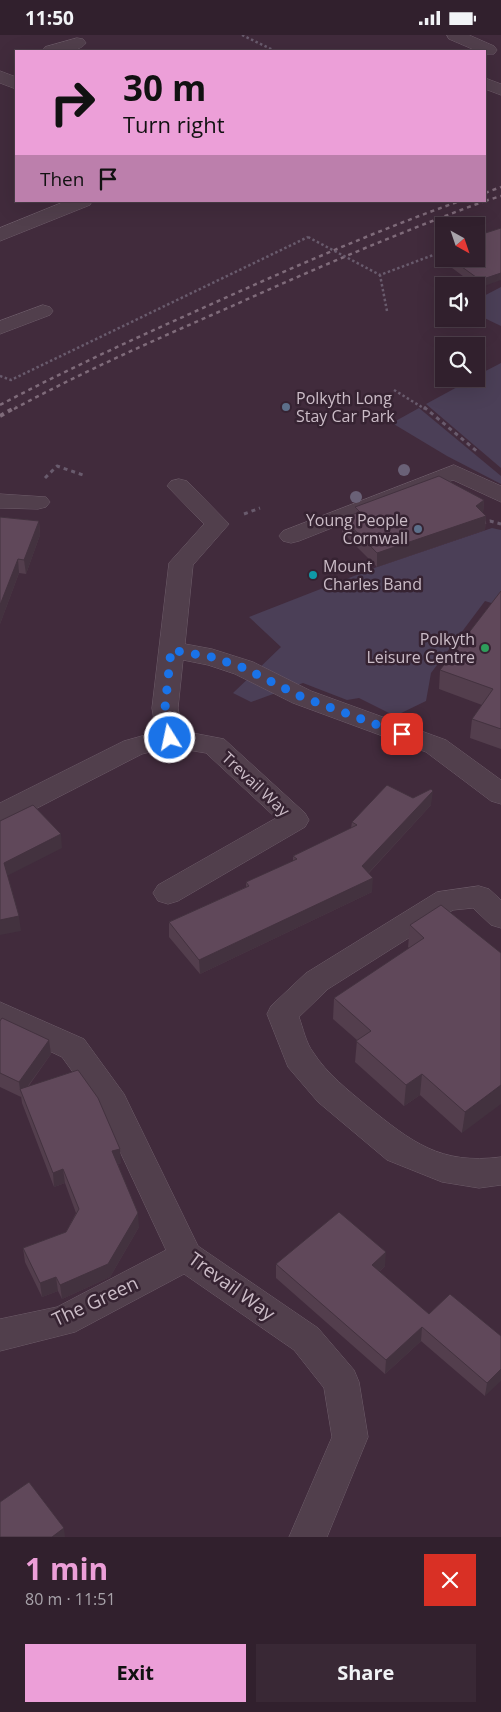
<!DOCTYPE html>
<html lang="en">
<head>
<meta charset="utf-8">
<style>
	:root { --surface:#31202d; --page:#392835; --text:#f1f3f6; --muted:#a8a3aa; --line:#4c3e49; --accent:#ec9fd8 }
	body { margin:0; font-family:"Open Sans",sans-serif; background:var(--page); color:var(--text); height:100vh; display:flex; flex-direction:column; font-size:19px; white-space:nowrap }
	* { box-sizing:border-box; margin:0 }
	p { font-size:16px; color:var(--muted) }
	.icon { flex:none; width:28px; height:28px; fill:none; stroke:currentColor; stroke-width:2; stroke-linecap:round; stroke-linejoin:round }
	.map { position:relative; height:1502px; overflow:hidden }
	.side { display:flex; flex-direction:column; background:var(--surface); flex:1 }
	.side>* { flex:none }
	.banner { position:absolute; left:15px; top:15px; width:471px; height:152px; border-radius:0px; box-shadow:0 5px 20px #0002,0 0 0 1px var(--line); background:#ec9fd8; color:#111; overflow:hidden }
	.needle { width:32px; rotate:140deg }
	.fabs { position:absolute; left:435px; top:182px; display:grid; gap:10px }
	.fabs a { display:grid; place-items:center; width:50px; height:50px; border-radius:0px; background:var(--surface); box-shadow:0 5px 20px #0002,0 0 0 1px var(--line); font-size:25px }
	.pin { position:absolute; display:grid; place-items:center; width:42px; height:42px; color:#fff; margin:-21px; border-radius:10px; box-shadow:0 2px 8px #0006 }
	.me { position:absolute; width:55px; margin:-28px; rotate:350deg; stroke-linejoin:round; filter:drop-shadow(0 0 4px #0008) }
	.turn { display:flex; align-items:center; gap:18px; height:105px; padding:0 25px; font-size:22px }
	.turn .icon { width:65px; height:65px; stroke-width:2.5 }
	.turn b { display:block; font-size:35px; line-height:42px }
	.then { display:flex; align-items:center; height:48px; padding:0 25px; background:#0003; gap:10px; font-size:19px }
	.round { display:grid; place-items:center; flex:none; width:52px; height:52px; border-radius:0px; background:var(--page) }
	.head { display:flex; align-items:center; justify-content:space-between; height:85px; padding:0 25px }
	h1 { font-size:30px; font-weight:700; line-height:38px; color:var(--accent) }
	.cta { display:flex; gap:10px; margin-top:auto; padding:10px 25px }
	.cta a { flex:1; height:58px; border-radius:0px; background:var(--accent); color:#111; font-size:20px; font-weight:700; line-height:58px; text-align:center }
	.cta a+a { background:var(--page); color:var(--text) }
	.status { display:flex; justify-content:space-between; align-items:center; height:35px; padding:0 25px; background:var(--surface); direction:ltr }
	.status svg { height:14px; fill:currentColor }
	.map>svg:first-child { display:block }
	.green { fill:#4b3f57 }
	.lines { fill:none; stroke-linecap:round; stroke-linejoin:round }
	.minor-casing { stroke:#6e5d6a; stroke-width:1 }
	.path-far1 { stroke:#695b6d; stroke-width:2.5; stroke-dasharray:2.5 2.5; stroke-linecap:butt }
	.path { stroke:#695b6d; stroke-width:3; stroke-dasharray:4 4; stroke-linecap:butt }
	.minor { fill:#513f4c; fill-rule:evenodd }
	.rail-far1 { stroke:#7f6b7a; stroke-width:2.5; stroke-dasharray:4 4; stroke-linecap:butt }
	.rail { stroke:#7f6b7a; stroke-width:4; stroke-dasharray:4.5 4.5; stroke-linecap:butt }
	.path-bridge { stroke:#695b6d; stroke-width:2.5; stroke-dasharray:2.5 2.5; stroke-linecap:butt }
	.tree { fill:#6a6177 }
	.wall { fill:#533e4d }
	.shaded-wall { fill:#43323f }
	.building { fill:#60485a; stroke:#43323f }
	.route { stroke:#1a73e8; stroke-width:9; stroke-dasharray:0 16.2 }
	.service-dot { fill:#5c6f8a; stroke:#362332; stroke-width:2 }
	.culture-dot { fill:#0f9aa8; stroke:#362332; stroke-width:2 }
	.leisure-dot { fill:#2e9e5b; stroke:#362332; stroke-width:2 }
	.labels { text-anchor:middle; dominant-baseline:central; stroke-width:5; stroke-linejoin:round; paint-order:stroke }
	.poi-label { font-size:16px; fill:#cbbcc7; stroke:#362332; text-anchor:start }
	.street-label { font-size:16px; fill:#cbbcc7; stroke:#362332 }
	.near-street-label { font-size:19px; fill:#cbbcc7; stroke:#362332 }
</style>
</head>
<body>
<div class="status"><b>11:50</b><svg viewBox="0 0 49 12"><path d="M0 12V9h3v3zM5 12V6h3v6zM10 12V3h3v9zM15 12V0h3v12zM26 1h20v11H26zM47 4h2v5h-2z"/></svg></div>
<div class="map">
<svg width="501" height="1502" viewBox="0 0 501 1502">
	<rect width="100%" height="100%" fill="#412b3c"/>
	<g class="green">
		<path d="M501 252V291L476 279V265Z"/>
		<path d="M501 328V433L426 369 472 344H476V341Z"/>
		<path d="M419 373 501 441V449L447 421 392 388Z"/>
		<path d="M492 493 501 495V571L485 566 431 638 426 666 395 681 359 663 347 665 303 648 251 667 233 658 281 612 249 582 377 532Z"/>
	</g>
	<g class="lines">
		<g class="minor-casing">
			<g id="minor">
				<path d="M447 0H469L494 11 497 15 494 19H485V16H477L449 4Z"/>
				<path d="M77 3 83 4 86 8C78 19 54 17 42 16L45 12Z"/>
				<path d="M0 36 16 42V54L0 48Z"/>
				<path d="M485 43 501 49V60L485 54Z"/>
				<path d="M66 166H92L90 170 0 206V193Z"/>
				<path d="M43 270 50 272 53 276 50 280 0 299V286Z"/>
				<path d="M454 430 501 451V467L453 445 299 506 291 508 283 506 279 501 283 496Z"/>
				<path d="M179 444 187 446 229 489 193 530 185 609 212 614 253 627 311 656 446 705 501 745V769L491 766 426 717 293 668 235 639 208 630 183 625 178 673 182 696 224 704 305 778 309 785 305 792 178 866 168 869 158 866 153 858 158 850 276 783 206 718 170 712 142 719 10 787 0 790V768L124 706 156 697 152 673 169 528 204 489 167 451 171 446Z"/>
				<path d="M0 459 46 462 50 467 46 472 38 474 0 473Z"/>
				<path d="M479 851 489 854 501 865V893L491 890 473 873 453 875 328 954 299 982C303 993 306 1008 313 1017 327 1039 348 1055 367 1071 412 1107 440 1130 501 1122V1150L479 1153 442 1147 387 1125 318 1067 288 1032 267 979 271 971 306 938 437 857Z"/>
				<path d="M0 967 84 1004 124 1059 198 1211 318 1293 354 1335 359 1347 368 1402 327 1502H289L332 1402 324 1353 294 1315 184 1239 75 1297 0 1316V1284L57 1272 166 1215 101 1076 62 1022 0 993Z"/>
			</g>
		</g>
		<g class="path-far1">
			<path d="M242 0 275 16"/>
			<path d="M387 276 380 240 444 216"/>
			<path d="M0 341 11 345 308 202"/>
			<path d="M394 355 425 374"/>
		</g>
		<g class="path">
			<path d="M424 372 479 418"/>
			<path d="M45 443 57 431 83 440"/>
			<path d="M244 479 260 473"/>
			<path d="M482 488 490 486 501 489"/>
		</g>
		<use href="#minor" class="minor"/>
		<g class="rail-far1">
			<path d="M485 158 501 152"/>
			<path d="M485 166 501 161"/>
			<path d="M0 370C64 336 129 306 194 277 282 237 370 198 460 166"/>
			<path d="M14 374C84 336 157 304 230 272 314 234 398 198 485 166"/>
		</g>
		<path class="rail" d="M0 381 16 372"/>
		<path class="path-bridge" d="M308 202 380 240"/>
	</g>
	<g class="tree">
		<circle cx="404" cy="435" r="6"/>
		<circle cx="356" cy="462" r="6"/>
	</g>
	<g class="wall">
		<path d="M501 193 479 253 436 221 437 214 444 211V224H476Z"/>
		<path d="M484 465 483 478 486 481 485 495 377 532 342 497 343 483 355 479V472Z"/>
		<path d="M0 482 39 486 40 500 26 539 19 538 0 589Z"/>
		<path d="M501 556V714L470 703 472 684 482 670 439 654 440 635Z"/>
		<path d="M413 763 431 770 369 838 372 857 200 939 169 902V887L246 852V847L293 826V821L351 793 352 787Z"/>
		<path d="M410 890 501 918 462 1098 420 1060 404 1071 355 1027 357 1005 333 984 334 963 409 913 408 912Z"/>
		<path d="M0 986 49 1005 51 1019 28 1052 121 1128 118 1129 139 1192 110 1242 62 1264 58 1256 42 1262 25 1227 23 1213 66 1197 76 1178 65 1148 54 1152 22 1068 21 1061V1062L0 1052Z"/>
		<path d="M276 1229 385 1231 379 1237 429 1279 501 1301 485 1361 421 1306 385 1339 276 1243Z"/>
	</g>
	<g class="shaded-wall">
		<path d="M501 238V245L479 253 480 245Z"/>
		<path d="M484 465 483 479 486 481 485 495 377 532V518L476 471Z"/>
		<path d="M39 486 40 500 26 539 24 525Z"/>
		<path d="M18 524 19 538 0 589V570Z"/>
		<path d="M433 756 431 770 361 846 362 831Z"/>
		<path d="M61 799 62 813 5 842 4 828Z"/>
		<path d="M373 843 372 857 200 939 199 925Z"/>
		<path d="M19 881 21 896 0 900V885Z"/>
		<path d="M49 1005 51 1019 22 1059 20 1054 21 1062 19 1047Z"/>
		<path d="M422 1039 420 1060 404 1071 406 1050Z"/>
		<path d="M501 1050V1069L462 1098 465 1077Z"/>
		<path d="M120 1114 121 1128 114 1130 112 1116Z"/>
		<path d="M63 1134 65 1148 54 1152 53 1138Z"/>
		<path d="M138 1178 139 1192 110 1242 62 1264 60 1250Z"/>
		<path d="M386 1217 385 1231 371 1244 372 1230Z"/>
		<path d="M56 1242 58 1256 42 1262 40 1248Z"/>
		<path d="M422 1292 421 1306 385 1339 386 1325Z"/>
		<path d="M501 1334V1346L485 1361 487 1348Z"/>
		<path d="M64 1493 65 1502H52Z"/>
	</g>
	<g class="building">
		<path d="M501 193V238L480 245 451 224H476V201Z"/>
		<path d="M444 211V219L437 214Z"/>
		<path d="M439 441 484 465 476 471 486 481 377 518 343 483 360 477 355 472Z"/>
		<path d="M0 482 39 486 24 525 18 524 0 570Z"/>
		<path d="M501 556V694L472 684 493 654 440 635Z"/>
		<path d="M387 750 413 763 431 754 433 756 362 831 373 843 199 925 169 887 249 851 246 847 297 824 293 821 357 790 352 787Z"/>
		<path d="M33 770 61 799 4 828 19 881 0 885V786Z"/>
		<path d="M441 870 501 918V1050L465 1077 422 1039 406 1050 356 1006 371 996 334 963 424 903 410 890Z"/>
		<path d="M2 983 49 1005 19 1047 0 1038V986Z"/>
		<path d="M78 1035 98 1063 120 1114 112 1116 138 1178 108 1229 60 1250 56 1242 40 1248 23 1213 66 1197 79 1174 63 1134 53 1138 20 1054Z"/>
		<path d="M339 1177 386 1217 372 1230 429 1279 450 1259 501 1301V1334L487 1348 422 1292 386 1325 276 1229Z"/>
		<path d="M29 1447 64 1493 52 1502H0V1467Z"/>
	</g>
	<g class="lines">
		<path class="route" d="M170 703 165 673 171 615 212 622 244 633 302 662 402 699"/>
	</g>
	<g class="service-dot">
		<circle cx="286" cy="372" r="5"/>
		<circle cx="418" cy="494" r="5"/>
	</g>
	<circle class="culture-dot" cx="313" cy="540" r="5"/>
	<circle class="leisure-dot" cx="485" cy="613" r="5"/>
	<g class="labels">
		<g class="poi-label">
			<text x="296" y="363">Polkyth Long<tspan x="296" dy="18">Stay Car Park</tspan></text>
			<text x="408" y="485" text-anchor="end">Young People<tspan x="408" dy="18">Cornwall</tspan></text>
			<text x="323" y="531">Mount<tspan x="323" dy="18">Charles Band</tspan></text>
			<text x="475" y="604" text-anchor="end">Polkyth<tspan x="475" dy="18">Leisure Centre</tspan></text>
		</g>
		<g class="street-label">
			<text transform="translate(256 749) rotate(43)">Trevail Way</text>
		</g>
		<g class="near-street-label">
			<text transform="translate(232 1251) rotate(36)">Trevail Way</text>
			<text transform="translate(95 1266) rotate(-25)">The Green</text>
		</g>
	</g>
</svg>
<div class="fabs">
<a><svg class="needle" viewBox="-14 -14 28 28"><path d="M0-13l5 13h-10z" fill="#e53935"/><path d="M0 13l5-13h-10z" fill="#a8a3aa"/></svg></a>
<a><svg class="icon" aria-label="sound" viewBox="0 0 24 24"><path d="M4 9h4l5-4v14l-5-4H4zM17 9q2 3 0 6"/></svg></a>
<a><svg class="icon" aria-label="search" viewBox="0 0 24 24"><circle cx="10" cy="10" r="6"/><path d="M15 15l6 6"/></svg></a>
</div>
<div class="pin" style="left:402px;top:699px;background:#d93025"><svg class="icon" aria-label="arrive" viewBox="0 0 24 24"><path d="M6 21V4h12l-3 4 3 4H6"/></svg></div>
<svg class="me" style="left:170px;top:703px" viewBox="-20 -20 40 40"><circle r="17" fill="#1a73e8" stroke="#fff" stroke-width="3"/><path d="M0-11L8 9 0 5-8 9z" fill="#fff"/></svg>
<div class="banner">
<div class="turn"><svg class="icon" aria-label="right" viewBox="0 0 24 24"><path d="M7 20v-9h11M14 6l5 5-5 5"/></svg><div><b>30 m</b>Turn right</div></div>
<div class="then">Then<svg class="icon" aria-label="arrive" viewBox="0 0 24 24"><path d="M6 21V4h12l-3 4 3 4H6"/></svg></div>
</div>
</div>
<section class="side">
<div class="head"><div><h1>1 min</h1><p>80 m · 11:51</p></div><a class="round" style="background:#d93025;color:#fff"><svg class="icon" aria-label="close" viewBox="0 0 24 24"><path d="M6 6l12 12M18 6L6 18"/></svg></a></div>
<div class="cta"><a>Exit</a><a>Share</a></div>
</section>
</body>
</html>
